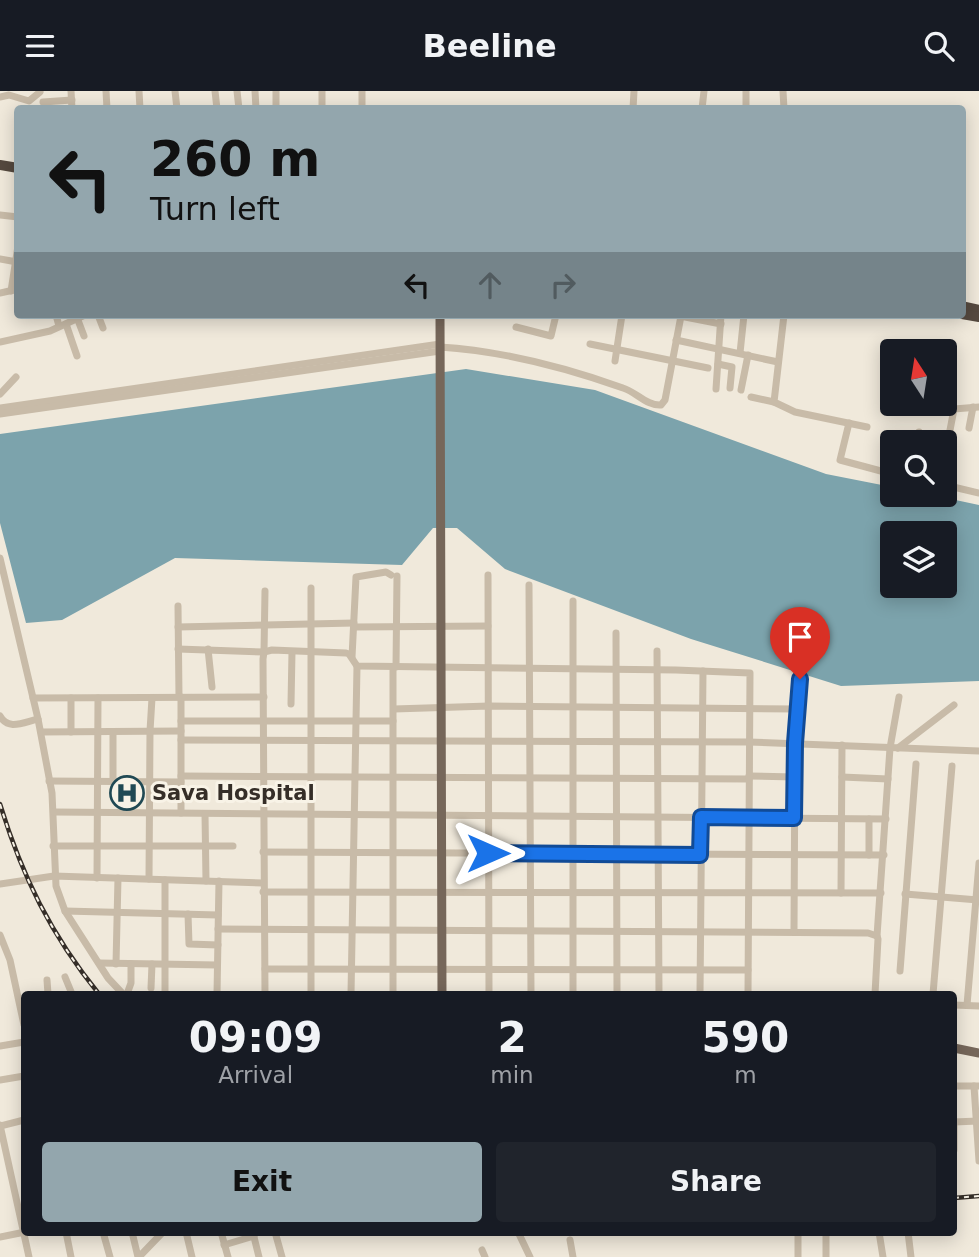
<!DOCTYPE html>
<html lang="en">
<head>
<meta charset="utf-8">
<style>
	:root { --surface:#171b24; --page:#20242c; --text:#f1f3f6; --muted:#9ea1a6; --accent:#93a6ad }
	body { margin:0; font-family:"DejaVu Sans",sans-serif; background:var(--page); color:var(--text); height:100vh; display:flex; flex-direction:column; font-size:26px; white-space:nowrap }
	* { box-sizing:border-box; margin:0 }
	p { font-size:23px; color:var(--muted) }
	.icon { flex:none; width:38px; height:38px; fill:none; stroke:currentColor; stroke-width:2; stroke-linecap:round; stroke-linejoin:round }
	.map { position:relative; flex:1; overflow:hidden }
	.panel { position:absolute; left:21px; top:900px; width:936px; height:245px; display:flex; flex-direction:column; background:var(--surface); border-radius:7px; box-shadow:0 4px 18px #0003 }
	.panel>* { flex:none }
	.top-card { position:absolute; left:14px; top:14px; width:952px; height:214px; border-radius:7px; box-shadow:0 4px 18px #0003; background:#93a6ad; color:#111; overflow:hidden }
	.needle { width:46px; rotate:348deg }
	.fabs { position:absolute; left:880px; top:248px; display:grid; gap:14px }
	.fabs a { display:grid; place-items:center; width:77px; height:77px; border-radius:7px; background:var(--surface); box-shadow:0 4px 18px #0003; font-size:35px }
	.pin { position:absolute; display:grid; place-items:center; width:60px; height:60px; color:#fff; margin:-72px -30px; border-radius:50% 50% 50% 0; rotate:-45deg; box-shadow:0 0 7px #0007 }
	.pin .icon { rotate:45deg }
	.me { position:absolute; width:77px; margin:-38px; rotate:90deg; stroke-linejoin:round; filter:drop-shadow(0 0 5px #0008) }
	.turn { display:flex; align-items:center; gap:24px; height:147px; padding:0 21px; font-size:32px }
	.turn .icon { width:91px; height:91px; stroke-width:2.5 }
	.turn b { display:block; font-size:49px; line-height:60px }
	.lanes { display:flex; align-items:center; height:66px; padding:0 21px; background:#0003; justify-content:center; gap:35px; direction:ltr }
	.lanes .off { opacity:.35 }
	.eta { display:flex; justify-content:space-evenly; align-items:center; height:119px; text-align:center }
	.eta b { font-size:42px; font-weight:600; line-height:49px }
	.action { display:flex; gap:14px; margin-top:auto; padding:14px 21px }
	.action a { flex:1; height:80px; border-radius:7px; background:var(--accent); color:#111; font-size:28px; font-weight:600; line-height:80px; text-align:center }
	.action a+a { background:var(--page); color:var(--text) }
	header { display:flex; justify-content:space-between; align-items:center; height:91px; padding:0 21px; background:var(--surface); font-size:32px; font-weight:600 }
	.map>svg:first-child { display:block }
	.water { fill:#7ca3ac; fill-rule:evenodd }
	.lines { fill:none; stroke-linecap:round; stroke-linejoin:round }
	.minor { stroke:#c8bba8; stroke-width:7 }
	.major { stroke:#76675a; stroke-width:9 }
	.highway { stroke:#55493f; stroke-width:10 }
	.rail-casing { stroke:#352e28; stroke-width:4.5 }
	.rail { stroke:#f8f3e7; stroke-width:2; stroke-dasharray:5; stroke-linecap:butt }
	.route-casing { stroke:#114b97; stroke-width:18 }
	.route { stroke:#1a73e8; stroke-width:12 }
	.labels { text-anchor:middle; dominant-baseline:central; stroke-width:6; stroke-linejoin:round; paint-order:stroke }
	.poi-label { font-size:21px; font-weight:bold; fill:#352e28; stroke:#f8f3e7; text-anchor:start }
</style>
</head>
<body>
<header><svg class="icon" aria-label="menu" viewBox="0 0 24 24"><path d="M4 6h16M4 12h16M4 18h16"/></svg>Beeline<svg class="icon" aria-label="search" viewBox="0 0 24 24"><circle cx="10" cy="10" r="6"/><path d="M15 15l6 6"/></svg></header>
<div class="map">
<svg width="979" height="1166" viewBox="0 0 979 1166">
	<rect width="100%" height="100%" fill="#f0e9db"/>
	<path class="water" d="M466 278 595 299 826 383 892 396V404H932L979 414V590L841 595 691 548 505 478 457 437H433L402 474 175 467 62 529 26 532 0 432V343ZM892 443H945V495H892Z"/>
	<g class="lines">
		<g class="minor">
			<path d="M71 0 72 18"/>
			<path d="M106 0 107 18"/>
			<path d="M139 0 140 18"/>
			<path d="M175 0 177 18"/>
			<path d="M215 0 217 18"/>
			<path d="M237 0 239 18"/>
			<path d="M255 0 256 18"/>
			<path d="M362 0V18"/>
			<path d="M783 0 784 18"/>
			<path d="M0 6 9 4 29 10 40 1"/>
			<path d="M43 11 72 9"/>
			<path d="M276 18V0"/>
			<path d="M322 18V0"/>
			<path d="M633 18 634 0"/>
			<path d="M702 18 704 0"/>
			<path d="M746 18V0"/>
			<path d="M0 124 18 126"/>
			<path d="M0 168 17 171"/>
			<path d="M11 200 18 155"/>
			<path d="M0 202 18 198"/>
			<path d="M56 224 59 235"/>
			<path d="M76 224 84 245"/>
			<path d="M98 224 103 237"/>
			<path d="M675 224 721 233"/>
			<path d="M784 224 774 311 795 321 867 336"/>
			<path d="M66 233 77 265"/>
			<path d="M516 236 551 245 556 224"/>
			<path d="M676 249 778 271"/>
			<path d="M0 251 50 240 85 224"/>
			<path d="M590 253 708 277"/>
			<path d="M440 256C503 260 564 276 623 297 636 301 647 315 661 314L665 309 681 225"/>
			<path d="M740 262 744 224"/>
			<path d="M615 270 622 224"/>
			<path d="M718 273 732 276 730 297"/>
			<path d="M716 298 721 224"/>
			<path d="M741 299 748 264"/>
			<path d="M0 303 16 286"/>
			<path d="M751 306 774 311"/>
			<path d="M0 317 440 253"/>
			<path d="M0 323 440 260"/>
			<path d="M849 332 840 369 892 383"/>
			<path d="M969 337 973 316"/>
			<path d="M918 352 919 341"/>
			<path d="M947 355 954 318 979 316"/>
			<path d="M945 394 979 402"/>
			<path d="M0 467 38 628 52 702 56 795 65 820 108 887 123 903"/>
			<path d="M488 484 489 903"/>
			<path d="M529 494 531 903"/>
			<path d="M178 515 179 606"/>
			<path d="M178 536 354 532"/>
			<path d="M354 536 488 535"/>
			<path d="M616 542 617 903"/>
			<path d="M178 558 264 561 265 500"/>
			<path d="M208 558 212 596"/>
			<path d="M657 560 659 903"/>
			<path d="M352 566 356 486 386 481 391 484"/>
			<path d="M396 576 397 485"/>
			<path d="M181 606V722"/>
			<path d="M33 607 264 606"/>
			<path d="M291 613 292 561"/>
			<path d="M394 618 489 615 798 618"/>
			<path d="M0 625C8 640 24 631 38 628"/>
			<path d="M181 630H393"/>
			<path d="M41 641 181 640"/>
			<path d="M71 641V607"/>
			<path d="M113 641V690"/>
			<path d="M181 649 749 651 979 660"/>
			<path d="M898 657 954 614"/>
			<path d="M181 685 749 688"/>
			<path d="M749 685 795 686"/>
			<path d="M842 686 888 688"/>
			<path d="M49 690 181 691"/>
			<path d="M54 721 886 728"/>
			<path d="M205 723 206 790"/>
			<path d="M869 728V764"/>
			<path d="M53 755H233"/>
			<path d="M263 761 884 764"/>
			<path d="M97 787 98 607"/>
			<path d="M149 788 150 640 152 607"/>
			<path d="M0 793 54 785 263 792"/>
			<path d="M263 801 881 802"/>
			<path d="M841 802 842 654"/>
			<path d="M905 803 978 809"/>
			<path d="M65 820 218 824"/>
			<path d="M188 823 189 853 218 854"/>
			<path d="M218 838 868 842 877 845 878 848 875 903"/>
			<path d="M794 841 795 652 800 588"/>
			<path d="M0 844 10 869 24 934"/>
			<path d="M877 845 890 657 899 606"/>
			<path d="M99 872 217 874"/>
			<path d="M116 873 118 787"/>
			<path d="M265 878 748 879"/>
			<path d="M900 880 916 673"/>
			<path d="M65 886 72 903"/>
			<path d="M47 889 48 903"/>
			<path d="M151 897 152 873"/>
			<path d="M127 903 131 892V873"/>
			<path d="M165 903V789"/>
			<path d="M217 903 219 790"/>
			<path d="M265 903 263 568 264 561 272 559 346 562 349 563 357 575 676 579 750 582 748 903"/>
			<path d="M311 903V497"/>
			<path d="M351 903 357 575"/>
			<path d="M393 903V576"/>
			<path d="M573 903V510"/>
			<path d="M700 903 703 580"/>
			<path d="M933 903 952 675"/>
			<path d="M954 914 979 915"/>
			<path d="M967 914 979 772"/>
			<path d="M0 955 24 951"/>
			<path d="M0 989 24 985"/>
			<path d="M954 995H978"/>
			<path d="M974 995 979 1070"/>
			<path d="M954 1029V1059"/>
			<path d="M954 1031 978 1030"/>
			<path d="M0 1034 29 1166"/>
			<path d="M0 1035 24 1029"/>
			<path d="M66 1141 71 1166"/>
			<path d="M103 1141 110 1166"/>
			<path d="M132 1141 138 1166"/>
			<path d="M186 1141 192 1166"/>
			<path d="M221 1141 228 1166"/>
			<path d="M275 1141 282 1166"/>
			<path d="M518 1141 530 1166"/>
			<path d="M798 1141V1166"/>
			<path d="M879 1141 883 1166"/>
			<path d="M908 1141 911 1166"/>
			<path d="M253 1142 259 1166"/>
			<path d="M0 1146 25 1141"/>
			<path d="M570 1149 573 1166"/>
			<path d="M224 1154 254 1145"/>
			<path d="M482 1159 485 1166"/>
			<path d="M139 1166 163 1141"/>
			<path d="M826 1166V1141"/>
		</g>
		<g class="major">
			<path d="M440 224 442 903"/>
			<path d="M954 957 979 962"/>
		</g>
		<g class="highway">
			<path d="M0 74 18 77"/>
			<path d="M962 215 979 219"/>
			<path d="M962 223 979 226"/>
		</g>
		<g class="rail-casing">
			<g id="rail">
				<path d="M0 713C22 785 51 844 99 903"/>
				<path d="M954 1107 979 1105"/>
			</g>
		</g>
		<use href="#rail" class="rail"/>
	</g>
	<g class="lines">
		<g class="route-casing">
			<path id="route" d="M488 762 700 764 701 726 794 727 795 652 800 588"/>
		</g>
		<use href="#route" class="route"/>
	</g>
	<defs>
		<g id="hospital-ring" transform="scale(1.75)"><circle r="9.5" fill="#f8f3e7" stroke="#204954" stroke-width="1.5"/><path d="M-5-5h3v3.5h4V-5h3V5h-3V1.5h-4V5h-3Z" fill="#204954"/></g>
	</defs>
	<g fill-rule="evenodd">
		<use href="#hospital-ring" x="127" y="702"/>
	</g>
	<g class="labels">
		<g class="poi-label">
			<text x="152" y="702">Sava Hospital</text>
		</g>
	</g>
</svg>
<div class="fabs">
<a><svg class="needle" viewBox="-14 -14 28 28"><path d="M0-13l5 13h-10z" fill="#e53935"/><path d="M0 13l5-13h-10z" fill="#9ea1a6"/></svg></a>
<a><svg class="icon" aria-label="search" viewBox="0 0 24 24"><circle cx="10" cy="10" r="6"/><path d="M15 15l6 6"/></svg></a>
<a><svg class="icon" aria-label="layers" viewBox="0 0 24 24"><path d="M12 4l9 5-9 5-9-5zM3 14l9 5 9-5"/></svg></a>
</div>
<div class="pin" style="left:800px;top:588px;background:#d93025"><svg class="icon" aria-label="arrive" viewBox="0 0 24 24"><path d="M6 21V4h12l-3 4 3 4H6"/></svg></div>
<svg class="me" style="left:488px;top:762px" viewBox="-20 -20 40 40"><path d="M0-17L14 15 0 8-14 15z" fill="#1a73e8" stroke="#fff" stroke-width="4"/></svg>
<div class="top-card">
<div class="turn"><svg class="icon" aria-label="left" viewBox="0 0 24 24"><path d="M17 20v-9H6M10 6l-5 5 5 5"/></svg><div><b>260 m</b>Turn left</div></div>
<div class="lanes"><svg class="icon" aria-label="left" viewBox="0 0 24 24"><path d="M17 20v-9H6M10 6l-5 5 5 5"/></svg><svg class="icon off" aria-label="ahead" viewBox="0 0 24 24"><path d="M12 20V5M6 11l6-6 6 6"/></svg><svg class="icon off" aria-label="right" viewBox="0 0 24 24"><path d="M7 20v-9h11M14 6l5 5-5 5"/></svg></div>
</div>
<section class="panel">
<div class="eta">
<div><b>09:09</b><p>Arrival</p></div>
<div><b>2</b><p>min</p></div>
<div><b>590</b><p>m</p></div>
</div>
<div class="action"><a>Exit</a><a>Share</a></div>
</section>
</div>
</body>
</html>
